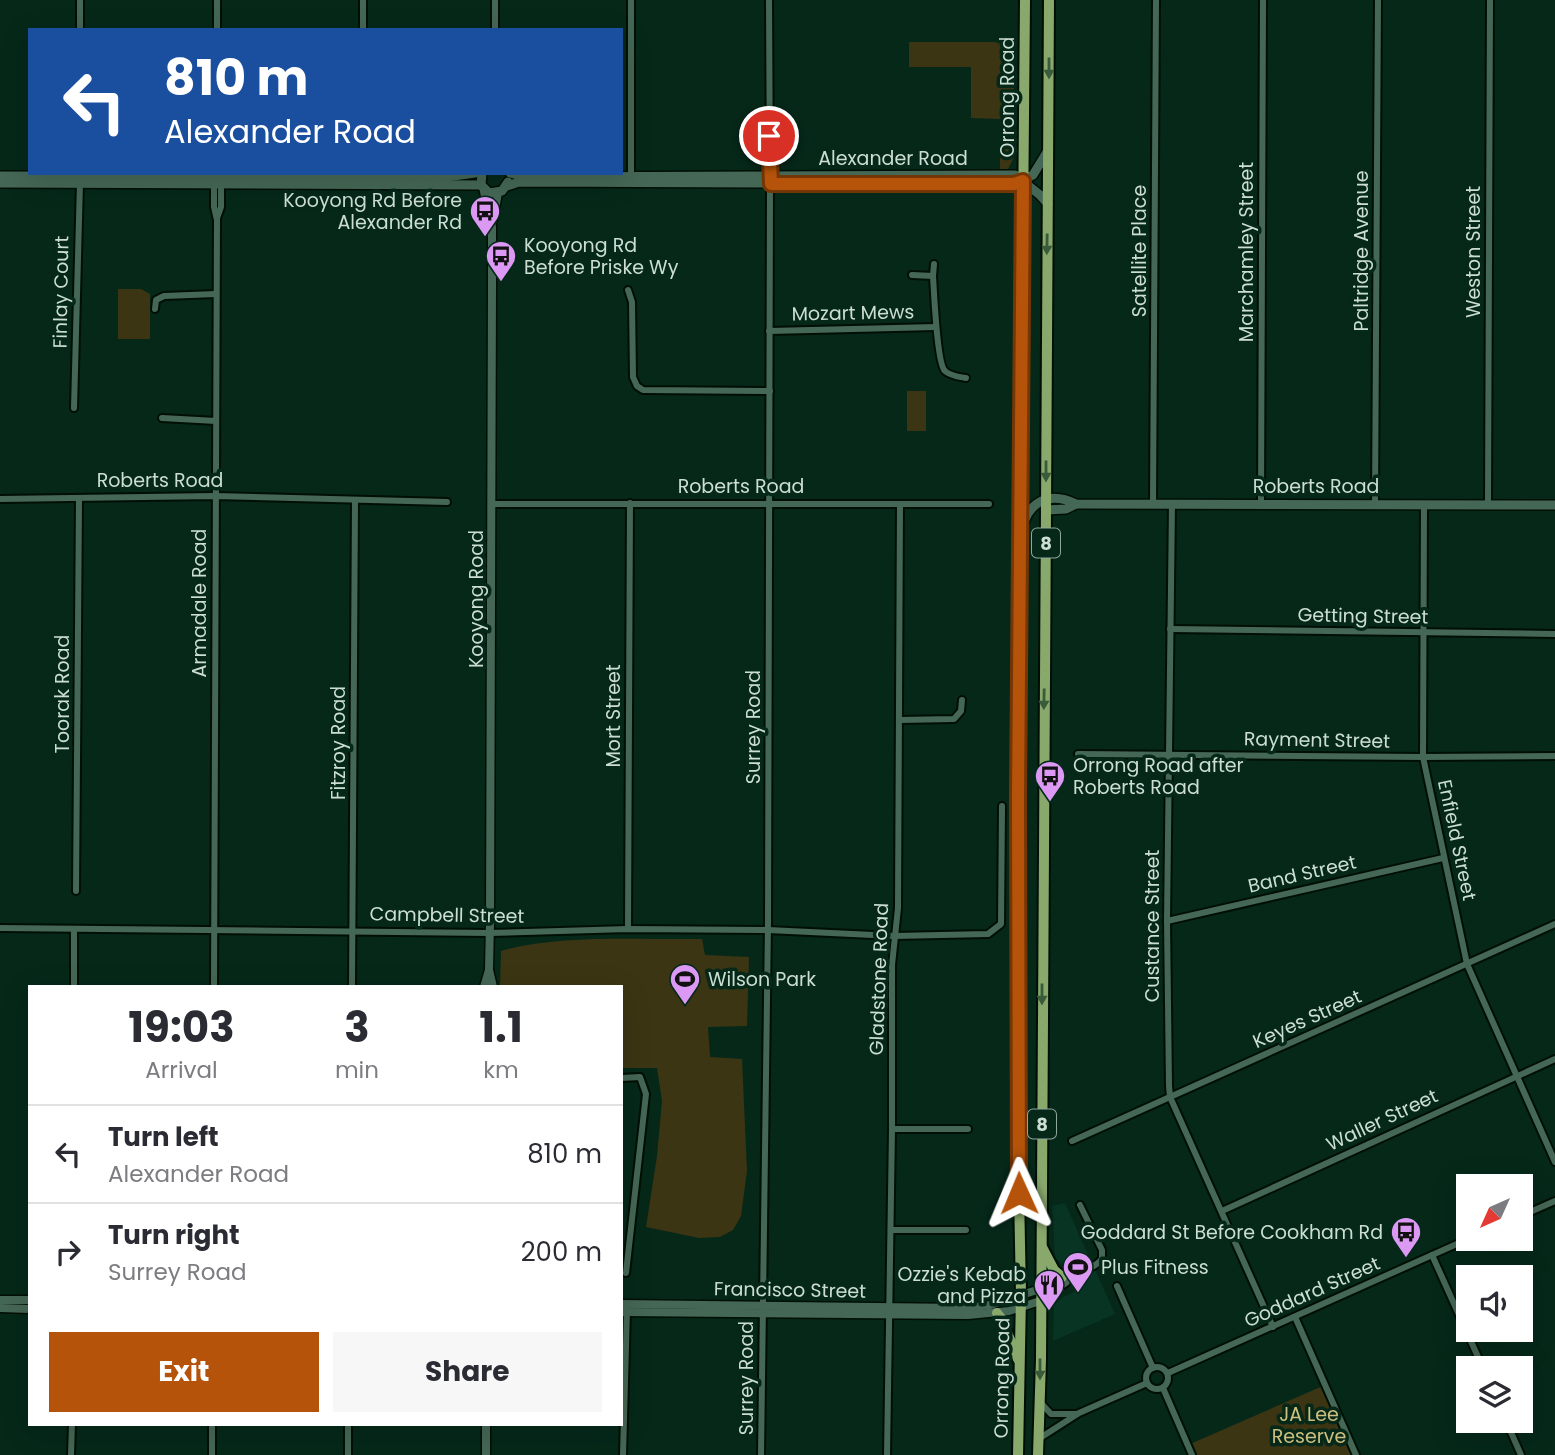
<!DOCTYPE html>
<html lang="en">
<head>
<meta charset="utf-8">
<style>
	:root { --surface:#fff; --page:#f7f7f7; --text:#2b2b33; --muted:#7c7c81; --line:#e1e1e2; --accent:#b45309 }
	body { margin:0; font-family:Poppins,sans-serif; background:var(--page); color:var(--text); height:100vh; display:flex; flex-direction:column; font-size:26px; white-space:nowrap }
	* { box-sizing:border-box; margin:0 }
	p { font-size:23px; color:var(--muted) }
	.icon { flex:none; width:38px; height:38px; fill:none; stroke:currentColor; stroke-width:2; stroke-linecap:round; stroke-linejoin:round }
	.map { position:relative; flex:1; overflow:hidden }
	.side { position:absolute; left:28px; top:985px; width:595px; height:441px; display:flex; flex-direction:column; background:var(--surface); border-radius:0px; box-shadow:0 7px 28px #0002 }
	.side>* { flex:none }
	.banner { position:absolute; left:28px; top:28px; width:595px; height:147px; border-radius:0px; box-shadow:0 7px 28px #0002; background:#1a4fa0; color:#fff; overflow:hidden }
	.needle { width:46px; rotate:225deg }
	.fabs { position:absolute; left:1456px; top:1174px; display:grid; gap:14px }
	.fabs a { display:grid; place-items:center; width:77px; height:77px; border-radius:0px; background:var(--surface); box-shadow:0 7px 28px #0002; font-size:35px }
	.pin { position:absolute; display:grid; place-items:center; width:60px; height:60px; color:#fff; margin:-30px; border:4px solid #fff; border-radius:50%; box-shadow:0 2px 7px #0007 }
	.me { position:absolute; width:77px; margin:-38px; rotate:359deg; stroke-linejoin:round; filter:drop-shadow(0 0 5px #0008) }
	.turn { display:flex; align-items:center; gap:24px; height:147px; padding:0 21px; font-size:32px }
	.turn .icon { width:91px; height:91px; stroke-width:2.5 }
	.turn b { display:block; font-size:49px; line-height:60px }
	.eta { display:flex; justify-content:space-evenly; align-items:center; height:119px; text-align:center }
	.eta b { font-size:42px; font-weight:700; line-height:49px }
	.action { display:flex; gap:14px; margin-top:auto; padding:14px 21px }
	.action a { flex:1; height:80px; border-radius:0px; background:var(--accent); color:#fff; font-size:28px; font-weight:700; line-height:80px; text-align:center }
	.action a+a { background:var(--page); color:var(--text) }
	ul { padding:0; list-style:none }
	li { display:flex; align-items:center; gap:21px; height:98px; padding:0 21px; border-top:2px solid var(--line) }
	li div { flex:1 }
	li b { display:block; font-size:26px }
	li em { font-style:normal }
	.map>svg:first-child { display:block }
	.built { fill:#083423 }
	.green { fill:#3c3513 }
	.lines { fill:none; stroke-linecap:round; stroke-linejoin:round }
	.minor-casing { stroke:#000f05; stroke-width:10 }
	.tertiary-casing { stroke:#000f05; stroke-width:11 }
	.secondary-casing { stroke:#000f05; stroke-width:12 }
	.trunk-casing { stroke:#000f05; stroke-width:14 }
	.minor { stroke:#456755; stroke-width:6 }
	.tertiary { stroke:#456755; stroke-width:8 }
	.secondary { stroke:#456755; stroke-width:9 }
	.trunk { stroke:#88a86c; stroke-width:10 }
	.oneway { fill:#395b3a }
	.route-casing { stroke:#753606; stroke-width:18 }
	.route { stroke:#b45309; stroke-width:12 }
	.labels { text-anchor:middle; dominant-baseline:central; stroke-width:7; stroke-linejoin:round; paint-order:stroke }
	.shield { fill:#052819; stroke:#90a79b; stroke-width:2 }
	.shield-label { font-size:18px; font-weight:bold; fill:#ccded3 }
	.street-label { font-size:19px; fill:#ccded3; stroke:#052819 }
	.poi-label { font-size:19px; fill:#ccded3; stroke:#052819; text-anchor:start }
	.park-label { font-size:19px; fill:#ccbf7f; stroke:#052819 }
</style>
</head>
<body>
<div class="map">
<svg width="1555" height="1455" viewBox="0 0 1555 1455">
	<rect width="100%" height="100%" fill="#052819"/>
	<path class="built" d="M1065 1203 1115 1314 1053 1341 1054 1305 1063 1297 1075 1292 1064 1266 1055 1257 1052 1206Z"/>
	<g class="green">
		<path d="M909 42H1014V157L1008 169 1000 170V119L971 118V67H909Z"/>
		<path d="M118 289H141L150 294V339H118Z"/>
		<rect x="907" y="391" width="19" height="40"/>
		<path d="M702 939 705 955 749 957 747 1026 708 1027 710 1057 742 1059 747 1171 741 1216 733 1230 720 1237 699 1238 646 1227 657 1156 662 1101 657 1068H621V987H500L501 951C560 934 640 940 702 939Z"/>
		<path d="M1325 1385 1356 1455H1192L1188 1445Z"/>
	</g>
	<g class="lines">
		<g class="minor-casing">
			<g id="minor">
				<path d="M80 30V0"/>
				<path d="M217 30V0"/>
				<path d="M363 30V0"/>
				<path d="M495 30V0"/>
				<path d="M631 180V0"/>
				<path d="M214 181V207L217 220 214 987"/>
				<path d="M217 218 221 207V180"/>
				<path d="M912 275 933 276C934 291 937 364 945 371 950 376 960 377 966 378"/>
				<path d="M933 276 934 264"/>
				<path d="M628 290 632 302 633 377 637 386 643 390 770 391"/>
				<path d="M155 309 156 300 164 296 216 294"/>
				<path d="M769 331 936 327"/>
				<path d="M74 408 80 182"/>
				<path d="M162 418 216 421"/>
				<path d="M0 499 215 496 447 502"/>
				<path d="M1153 503 1156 0"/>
				<path d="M1375 503 1378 0"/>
				<path d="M1488 503 1490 0"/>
				<path d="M492 504H989"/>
				<path d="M1172 504 1167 921 1169 1086 1170 1097 1273 1327"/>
				<path d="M1261 504 1263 0"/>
				<path d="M1424 505 1423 757 1467 964 1555 1162"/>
				<path d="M1170 629 1555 634"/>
				<path d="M899 720 954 719 961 711 962 700"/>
				<path d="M1078 754 1423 757 1555 756"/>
				<path d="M76 891 79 498"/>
				<path d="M1167 921 1443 858"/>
				<path d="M0 928 490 933 628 929 768 930 894 936 988 934 1001 924 1002 806"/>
				<path d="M628 929 630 503"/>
				<path d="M74 987V929"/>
				<path d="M352 987 355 500"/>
				<path d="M621 1078 640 1077 646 1094 626 1273"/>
				<path d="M892 1129H968"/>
				<path d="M1072 1141 1555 924"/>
				<path d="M1222 1211 1555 1059"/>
				<path d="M1521 1216 1555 1201"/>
				<path d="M891 1230H966"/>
				<path d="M1432 1255 1483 1368"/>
				<path d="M1117 1286 1153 1368"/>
				<path d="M1041 1288C1048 1285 1054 1280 1061 1277 1075 1272 1092 1271 1102 1259V1250L1080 1205"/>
				<path d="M1042 1299 1066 1283 1073 1275"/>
				<path d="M1295 1317 1356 1455"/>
				<circle cx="1157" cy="1378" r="11"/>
				<path d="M1168 1373 1468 1239"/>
				<path d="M1163 1388 1192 1455"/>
				<path d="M1041 1403 1051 1414H1077"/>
				<path d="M1506 1421 1521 1455"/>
				<path d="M1040 1438 1079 1413 1147 1383"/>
				<path d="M71 1455 72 1424"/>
				<path d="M212 1455V1424"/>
				<path d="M348 1455V1424"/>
				<path d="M623 1455 627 1309"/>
				<path d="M761 1455 768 923 770 184 769 0"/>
				<path d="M887 1455 892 1129V965L898 908 900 504"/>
			</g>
		</g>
		<g class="tertiary-casing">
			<g id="tertiary">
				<path d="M483 187 492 227V286L490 922 489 970 484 987"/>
				<path d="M493 220 498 193"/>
				<path d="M489 970 493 987"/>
				<path d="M0 1300H30"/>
				<path d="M621 1304 965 1308 990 1305 1040 1289"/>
				<path d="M0 1308 30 1309"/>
				<path d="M621 1312 968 1315 1009 1311 1040 1301"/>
				<path d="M486 1455V1424"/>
			</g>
		</g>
		<g class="secondary-casing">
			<g id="secondary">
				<path d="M482 173 481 185 489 193 502 191 508 182"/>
				<path d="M510 173 525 177 1015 175 1040 195 1048 204"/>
				<path d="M0 176 446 177 475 173"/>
				<path d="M0 183 481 185"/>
				<path d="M507 186 519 182 1015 184 1033 175 1047 152"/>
				<path d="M1046 510 1066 509 1076 504"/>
				<path d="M1023 525C1031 499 1052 492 1076 504L1555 505"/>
			</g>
		</g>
		<g class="trunk-casing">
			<g id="trunk">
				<path d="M1042 1247 1054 1270 1062 1277"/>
				<path d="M997 1313 1001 1318 1018 1359"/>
				<path d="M1018 1455 1021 1295 1017 1091 1018 797 1025 0"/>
				<path d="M1038 1455 1041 1359 1049 0"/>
			</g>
		</g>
		<use href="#minor" class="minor"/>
		<use href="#tertiary" class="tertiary"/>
		<use href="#secondary" class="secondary"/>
		<use href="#trunk" class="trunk"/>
	</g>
	<defs><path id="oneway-solid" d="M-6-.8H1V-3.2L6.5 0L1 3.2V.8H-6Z" transform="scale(1.75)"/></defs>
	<g class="oneway">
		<use href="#oneway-solid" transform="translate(1049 68) rotate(90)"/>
		<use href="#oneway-solid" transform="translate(1047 244) rotate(91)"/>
		<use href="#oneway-solid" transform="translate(1046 471) rotate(90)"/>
		<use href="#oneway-solid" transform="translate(1044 699) rotate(91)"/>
		<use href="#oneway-solid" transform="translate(1042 994) rotate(90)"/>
		<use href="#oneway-solid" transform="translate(1040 1369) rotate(90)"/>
	</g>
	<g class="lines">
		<g class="route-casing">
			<path id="route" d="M769 136 771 184H1014L1023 181 1018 797 1019 1193"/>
		</g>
		<use href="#route" class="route"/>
	</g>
	<defs>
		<g id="bus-pin" transform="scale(1.575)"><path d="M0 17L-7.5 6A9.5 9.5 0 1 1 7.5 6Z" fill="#dc99f4" stroke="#052819"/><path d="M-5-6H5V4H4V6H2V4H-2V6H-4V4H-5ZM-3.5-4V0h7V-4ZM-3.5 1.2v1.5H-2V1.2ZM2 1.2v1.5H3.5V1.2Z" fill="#111"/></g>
		<g id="stadium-pin" transform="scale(1.575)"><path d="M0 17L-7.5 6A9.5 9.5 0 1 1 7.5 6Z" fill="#dc99f4" stroke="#052819"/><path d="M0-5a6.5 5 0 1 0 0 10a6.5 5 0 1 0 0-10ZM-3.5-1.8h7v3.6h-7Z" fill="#111"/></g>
		<g id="restaurant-pin" transform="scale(1.575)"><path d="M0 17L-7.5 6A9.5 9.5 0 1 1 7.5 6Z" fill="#dc99f4" stroke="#052819"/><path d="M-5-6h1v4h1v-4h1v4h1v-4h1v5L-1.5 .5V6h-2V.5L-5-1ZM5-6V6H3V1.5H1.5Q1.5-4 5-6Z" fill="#111"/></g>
	</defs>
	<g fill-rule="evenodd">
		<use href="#bus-pin" x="485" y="211"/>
		<use href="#bus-pin" x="501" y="256"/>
		<use href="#bus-pin" x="1050" y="776"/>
		<use href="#stadium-pin" x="685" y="979"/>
		<use href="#bus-pin" x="1406" y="1232"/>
		<use href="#stadium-pin" x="1078" y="1267"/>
		<use href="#restaurant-pin" x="1049" y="1285"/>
	</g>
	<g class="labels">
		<g class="shield">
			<rect x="1032" y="528.5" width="28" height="29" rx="5"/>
			<rect x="1028" y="1109.5" width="28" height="29" rx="5"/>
		</g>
		<g class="shield-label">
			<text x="1046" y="543">8</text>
			<text x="1042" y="1124">8</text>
		</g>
		<g class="street-label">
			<text transform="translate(1007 97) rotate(-90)">Orrong Road</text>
			<text x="893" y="158">Alexander Road</text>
			<text transform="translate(1139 251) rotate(-90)">Satellite Place</text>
			<text transform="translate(1361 251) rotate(-90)">Paltridge Avenue</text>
			<text transform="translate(1246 252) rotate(-90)">Marchamley Street</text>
			<text transform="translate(1473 252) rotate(-90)">Weston Street</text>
			<text transform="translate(61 292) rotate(-89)">Finlay Court</text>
			<text transform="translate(853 313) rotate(-1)">Mozart Mews</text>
			<text x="160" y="480">Roberts Road</text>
			<text x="741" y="486">Roberts Road</text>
			<text x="1316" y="486">Roberts Road</text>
			<text transform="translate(476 599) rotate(-90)">Kooyong Road</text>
			<text transform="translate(199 603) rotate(-90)">Armadale Road</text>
			<text transform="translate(1363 616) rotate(1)">Getting Street</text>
			<text transform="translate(62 694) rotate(-90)">Toorak Road</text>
			<text transform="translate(613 716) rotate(-90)">Mort Street</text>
			<text transform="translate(753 727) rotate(-90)">Surrey Road</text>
			<text transform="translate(1317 740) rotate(1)">Rayment Street</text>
			<text transform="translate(338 743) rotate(-90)">Fitzroy Road</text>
			<text transform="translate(1457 840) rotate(78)">Enfield Street</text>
			<text transform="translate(1302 874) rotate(-13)">Band Street</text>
			<text transform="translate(447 915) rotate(1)">Campbell Street</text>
			<text transform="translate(1152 926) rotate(-90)">Custance Street</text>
			<text transform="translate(879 979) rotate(-88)">Gladstone Road</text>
			<text transform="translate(1307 1019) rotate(-24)">Keyes Street</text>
			<text transform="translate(1382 1120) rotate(-25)">Waller Street</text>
			<text transform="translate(790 1290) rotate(1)">Francisco Street</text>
			<text transform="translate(1312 1292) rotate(-24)">Goddard Street</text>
			<text transform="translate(746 1378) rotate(-90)">Surrey Road</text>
			<text transform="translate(1002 1378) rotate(-89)">Orrong Road</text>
		</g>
		<g class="poi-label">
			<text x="462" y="200" text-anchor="end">Kooyong Rd Before<tspan x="462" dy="22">Alexander Rd</tspan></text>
			<text x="524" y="245">Kooyong Rd<tspan x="524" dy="22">Before Priske Wy</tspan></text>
			<text x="1073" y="765">Orrong Road after<tspan x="1073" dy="22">Roberts Road</tspan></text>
			<text x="708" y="979">Wilson Park</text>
			<text x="1383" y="1232" text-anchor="end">Goddard St Before Cookham Rd</text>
			<text x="1101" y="1267">Plus Fitness</text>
			<text x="1026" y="1274" text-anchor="end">Ozzie's Kebab<tspan x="1026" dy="22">and Pizza</tspan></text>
		</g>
		<g class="park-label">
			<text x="1309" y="1414">JA Lee<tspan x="1309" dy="22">Reserve</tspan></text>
		</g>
	</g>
</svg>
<div class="fabs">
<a><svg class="needle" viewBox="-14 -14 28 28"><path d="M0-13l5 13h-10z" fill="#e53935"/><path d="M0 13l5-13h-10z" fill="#7c7c81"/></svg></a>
<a><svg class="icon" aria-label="sound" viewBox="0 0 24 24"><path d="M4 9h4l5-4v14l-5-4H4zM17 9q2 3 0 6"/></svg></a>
<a><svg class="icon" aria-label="layers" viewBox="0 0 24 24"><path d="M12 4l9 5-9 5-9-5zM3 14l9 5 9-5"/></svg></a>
</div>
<div class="pin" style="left:769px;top:136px;background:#d93025"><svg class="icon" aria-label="arrive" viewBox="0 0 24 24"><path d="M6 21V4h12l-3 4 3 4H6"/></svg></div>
<svg class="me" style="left:1019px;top:1193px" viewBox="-20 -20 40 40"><path d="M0-17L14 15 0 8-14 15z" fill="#b45309" stroke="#fff" stroke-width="4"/></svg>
<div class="banner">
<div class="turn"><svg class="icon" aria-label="left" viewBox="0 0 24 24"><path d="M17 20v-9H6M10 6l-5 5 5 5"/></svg><div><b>810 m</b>Alexander Road</div></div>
</div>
<section class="side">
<div class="eta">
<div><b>19:03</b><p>Arrival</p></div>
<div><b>3</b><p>min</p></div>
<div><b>1.1</b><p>km</p></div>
</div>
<ul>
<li><svg class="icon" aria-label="left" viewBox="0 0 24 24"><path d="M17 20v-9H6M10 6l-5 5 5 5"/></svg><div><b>Turn left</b><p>Alexander Road</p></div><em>810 m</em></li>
<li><svg class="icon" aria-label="right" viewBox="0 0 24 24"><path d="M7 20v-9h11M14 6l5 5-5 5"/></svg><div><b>Turn right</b><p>Surrey Road</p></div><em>200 m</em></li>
</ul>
<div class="action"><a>Exit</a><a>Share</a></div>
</section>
</div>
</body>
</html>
